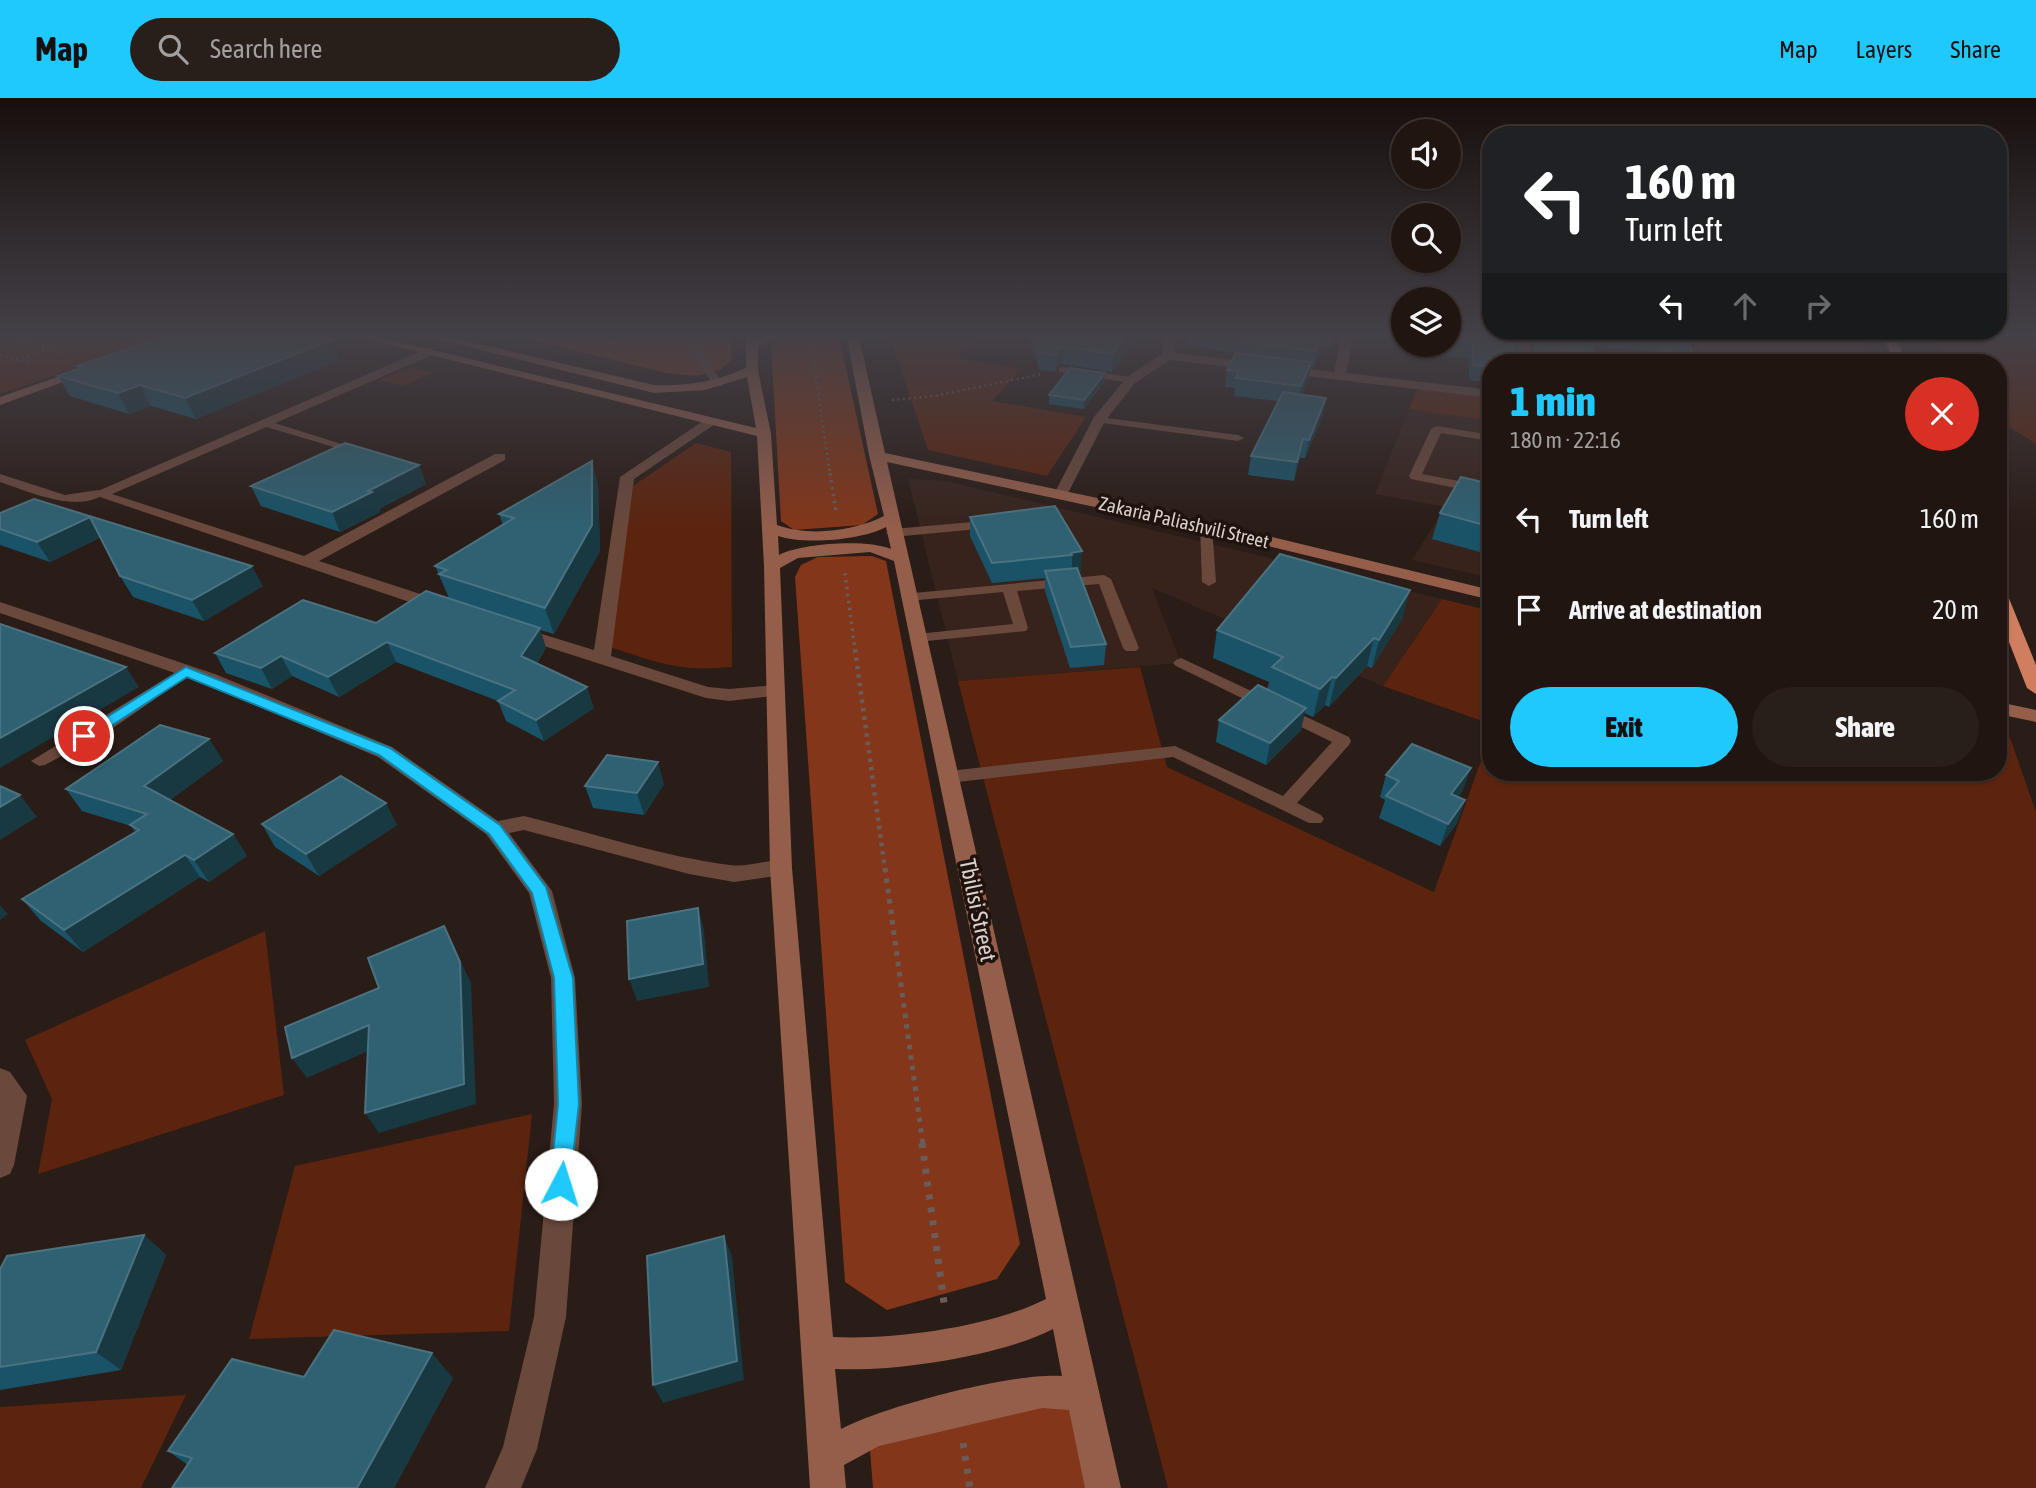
<!DOCTYPE html>
<html lang="en">
<head>
<meta charset="utf-8">
<style>
	:root { --surface:#201511; --page:#281e1a; --text:#f1f3f6; --muted:#a29f9f; --line:#3d3431; --accent:#20c9fd }
	body { margin:0; font-family:"Asap Condensed",sans-serif; background:var(--page); color:var(--text); height:100vh; display:flex; flex-direction:column; font-size:26px; white-space:nowrap }
	* { box-sizing:border-box; margin:0 }
	p { font-size:23px; color:var(--muted) }
	.icon { flex:none; width:38px; height:38px; fill:none; stroke:currentColor; stroke-width:2; stroke-linecap:round; stroke-linejoin:round }
	.map { position:relative; flex:1; overflow:hidden }
	.panel { position:absolute; left:1482px; top:256px; width:525px; height:427px; display:flex; flex-direction:column; background:var(--surface); border-radius:28px; box-shadow:0 2px 5px #0004,0 0 0 2px var(--line) }
	.panel>* { flex:none }
	.top-card { position:absolute; left:1482px; top:28px; width:525px; height:214px; border-radius:28px; box-shadow:0 2px 5px #0004,0 0 0 2px var(--line); background:#202124; color:#fff; overflow:hidden }
	.fabs { position:absolute; left:1391px; top:21px; display:grid; gap:14px }
	.fabs a { display:grid; place-items:center; width:70px; height:70px; border-radius:50%; background:var(--surface); box-shadow:0 2px 5px #0004,0 0 0 2px var(--line); font-size:35px }
	.pin { position:absolute; display:grid; place-items:center; width:60px; height:60px; color:#fff; margin:-30px; border:4px solid #fff; border-radius:50%; box-shadow:0 2px 7px #0007 }
	.me { position:absolute; width:77px; margin:-38px; rotate:5deg; stroke-linejoin:round; filter:drop-shadow(0 0 5px #0008) }
	.turn { display:flex; align-items:center; gap:24px; height:147px; padding:0 28px; font-size:32px }
	.turn .icon { width:91px; height:91px; stroke-width:2.5 }
	.turn b { display:block; font-size:49px; line-height:60px }
	.lanes { display:flex; align-items:center; height:66px; padding:0 28px; background:#0003; justify-content:center; gap:35px; direction:ltr }
	.lanes .off { opacity:.35 }
	.round { display:grid; place-items:center; flex:none; width:74px; height:74px; border-radius:37px; background:var(--page) }
	.headline { display:flex; align-items:center; justify-content:space-between; height:119px; padding:0 28px }
	h1 { font-size:42px; font-weight:800; line-height:52px; color:var(--accent) }
	.primary-button { display:flex; gap:14px; margin-top:auto; padding:14px 28px }
	.primary-button a { flex:1; height:80px; border-radius:42px; background:var(--accent); color:#111; font-size:28px; font-weight:800; line-height:80px; text-align:center }
	.primary-button a+a { background:var(--page); color:var(--text) }
	ul { padding:0; list-style:none }
	li { display:flex; align-items:center; gap:21px; height:91px; padding:0 28px }
	li div { flex:1 }
	li b { display:block; font-size:26px }
	li em { font-style:normal }
	header { display:flex; align-items:center; gap:42px; box-sizing:border-box; height:98px; padding:0 35px; background:var(--accent); color:#111 }
	header strong { font-size:33px }
	nav { display:flex; gap:38px; margin-inline-start:auto; font-size:24px }
	.search { width:490px; height:63px; background:var(--page); display:flex; align-items:center; gap:18px; box-sizing:border-box; padding:0 24px; border-radius:38px; color:var(--muted); font-size:26px }
	.map>svg:first-child { display:block }
	.built { fill:#37231c }
	.green { fill:#5c240f }
	.forest { fill:#833619 }
	.lines { fill:none; stroke-linecap:round; stroke-linejoin:round }
	.path-far4 { stroke:#6a5d59; stroke-width:2.5; stroke-dasharray:2 3.5; stroke-linecap:butt }
	.path-far3 { stroke:#6a5d59; stroke-width:3.5; stroke-dasharray:2.5 4.5; stroke-linecap:butt }
	.path-far2 { stroke:#6a5d59; stroke-width:4.5; stroke-dasharray:3.5 5; stroke-linecap:butt }
	.path-far1 { stroke:#6a5d59; stroke-width:5; stroke-dasharray:4.5 6; stroke-linecap:butt }
	.path { stroke:#6a5d59; stroke-width:7; stroke-dasharray:5 8; stroke-linecap:butt }
	.lane { fill:#6a483c; fill-rule:evenodd }
	.street { fill:#6a483c; fill-rule:evenodd }
	.secondary { fill:#945e4b; fill-rule:evenodd }
	.highway { fill:#d17d5f; fill-rule:evenodd }
	.wall { fill:#1a5367 }
	.shaded-wall { fill:#183842 }
	.building { fill:#2f6172; stroke:#4a7280; stroke-width:2 }
	.route { fill:#20c9fd; stroke:#1583a4; stroke-width:2 }
	.labels { text-anchor:middle; dominant-baseline:central; stroke-width:7; stroke-linejoin:round; paint-order:stroke }
	.far-street-label { font-size:19px; fill:#dad1cd; stroke:#20130e }
	.street-label { font-size:23px; fill:#dad1cd; stroke:#20130e }
</style>
</head>
<body>
<header>
<strong>Map</strong>
<div class="search"><svg class="icon" aria-label="search" viewBox="0 0 24 24"><circle cx="10" cy="10" r="6"/><path d="M15 15l6 6"/></svg>Search here</div>
<nav><a>Map</a><a>Layers</a><a>Share</a></nav>
</header>
<div class="map">
<svg width="2036" height="1390" viewBox="0 0 2036 1390">
	<rect width="100%" height="100%" fill="#2a1c17"/>
	<g class="built">
		<path d="M1409 311 1491 323V480L1412 462 1445 409 1375 396Z"/>
		<path d="M908 381 946 383 1442 501 1383 588 1152 490 1181 565 958 583Z"/>
	</g>
	<g class="green">
		<path d="M0 235H175L0 296Z"/>
		<path d="M889 235H1051L1048 244 981 237 956 260 1022 271 992 303 1086 319 1047 378 928 352Z"/>
		<path d="M1691 235 1816 245 1810 235H1858L1872 264H1783L1701 256Z"/>
		<path d="M1928 235H2036V346L1999 322 1998 264H1951Z"/>
		<path d="M411 269 433 275 402 288 379 282Z"/>
		<path d="M1417 291 1491 298V323L1409 311Z"/>
		<path d="M696 345 731 354 732 569C679 574 659 565 610 549L633 388Z"/>
		<path d="M1442 501 1491 513V626L1383 588Z"/>
		<path d="M1140 569 1167 669 1434 794 1491 635V674H1998L1999 637 2010 640 2036 714V1390H1168L958 583Z"/>
		<path d="M265 833 284 997 38 1076 52 1001 25 942Z"/>
		<path d="M532 1016 509 1233 249 1241 295 1068Z"/>
		<path d="M186 1297 141 1390H0V1309Z"/>
	</g>
	<g class="forest">
		<path d="M549 235H600L610 241 638 235 677 238 731 235V263L719 272 697 278 667 275 532 242Z"/>
		<path d="M809 236 829 237 840 243 878 416 862 427 794 432 781 423 771 246 782 240Z"/>
		<path d="M872 458 886 463 1020 1146 997 1181 887 1212 845 1184 795 479 801 467 818 459Z"/>
		<path d="M1043 1283 1071 1314 1086 1390H873L869 1340Z"/>
	</g>
	<g class="lines">
		<g class="path-far4">
			<path d="M627 236 633 235"/>
			<path d="M0 237 64 255"/>
			<path d="M811 246 830 376"/>
			<path d="M0 257 32 266"/>
			<path d="M16 261 48 251"/>
			<path d="M892 302 934 298 1042 276"/>
		</g>
		<g class="path-far3">
			<path d="M830 375 836 414"/>
			<path d="M845 475 855 552"/>
		</g>
		<path class="path-far2" d="M855 551 885 772"/>
		<path class="path-far1" d="M885 770 923 1047"/>
		<g class="path">
			<path d="M922 1045 945 1212"/>
			<path d="M963 1345 970 1390"/>
		</g>
		<g class="lane">
			<path d="M680 235H690L723 286 722 288H714Z"/>
			<path d="M1696 259 1700 260 1702 264H1692V260Z"/>
			<path d="M1063 269 1131 279 1136 282 1131 285 1059 274V270Z"/>
			<path d="M1099 319 1238 337 1244 340 1238 343 1095 324 1093 322Z"/>
			<path d="M260 323H268L367 354 357 356 260 327Z"/>
			<path d="M1437 328 1491 337V343L1441 335 1422 376 1491 389V397L1411 381 1409 378 1431 331Z"/>
			<path d="M0 376 65 397 98 392 104 396C77 416 28 393 0 384Z"/>
			<path d="M995 422 1000 423V429L893 439 886 435 893 431Z"/>
			<path d="M1206 424 1212 428 1216 484 1209 488 1202 484 1200 428Z"/>
			<path d="M1104 477 1111 481 1139 550 1136 553H1126L1123 550 1099 486 1017 493 1028 530 1026 533 917 544 910 540 917 536 1013 526 1003 494 908 503 901 499 903 496Z"/>
			<path d="M1181 560 1349 639 1351 643 1349 647 1297 705 1321 717 1324 721 1321 725H1309L1173 659 949 685 940 679 949 673 1175 648 1283 698 1332 644 1176 568 1173 565 1176 562Z"/>
			<path d="M186 568 191 570 194 573 191 576 113 630 45 667 39 668 31 663Z"/>
		</g>
		<g class="street">
			<path d="M1166 235H1178L1174 255 1334 274 1342 235H1354L1346 275 1491 292V300L1170 262 1135 285 1105 323 1066 399H1056L1054 396 1094 319 1127 279 1162 256Z"/>
			<path d="M1524 239 1530 243 1532 264H1520L1518 243Z"/>
			<path d="M428 250 432 251V257L112 396 304 458 495 356H505V362L319 463 448 505 451 509 448 513H436L91 396Z"/>
			<path d="M706 321 718 324 634 381 611 558 708 589 729 591 775 587 782 589 784 593 782 597 729 603 706 600 510 537 507 533 516 528 594 552 620 379Z"/>
			<path d="M0 504 215 576 392 649 498 723 524 718C592 735 660 758 730 767 750 770 770 759 789 764L792 770 789 776 734 784 689 776 524 732 509 735 552 793 575 880 582 1006 566 1219 537 1351 521 1390H485L503 1349 534 1219 554 1006 551 880 529 795 486 736 378 659 201 584 0 515Z"/>
			<path d="M0 970 10 974 27 998 14 1067 10 1076 0 1080Z"/>
		</g>
		<g class="secondary">
			<path d="M342 235H362L756 330 747 279 705 292 654 295 413 235H433L654 287C687 288 716 284 746 270V235H758V239L767 235H798L758 247V272L771 336 777 427C809 439 854 433 884 418L869 357 846 235H858L885 355 1206 423 1491 492V502L1206 433 887 364 1121 1390H1085L1069 1312 1042 1310 879 1348 844 1367 846 1390H810L770 770 764 468 757 338ZM886 429 891 451C866 441 803 445 779 457L778 438C804 447 862 442 886 429ZM870 454 894 463 1046 1201C991 1229 895 1242 833 1239L792 770 780 470 798 460ZM1053 1231 1062 1278C1014 1274 884 1308 841 1331L835 1271C894 1274 1001 1258 1053 1231Z"/>
			<path d="M83 270 93 273 0 307V299Z"/>
			<path d="M1998 604 2036 612V624L1998 616Z"/>
		</g>
		<g class="highway">
			<path d="M1881 235H1893L1907 264H1895Z"/>
			<path d="M1998 488 2006 493 2036 567V596L2027 590 1998 516Z"/>
		</g>
	</g>
	<g class="wall">
		<path d="M1027 235H1083L1088 244 1141 235 1112 274 1063 266 1057 268 1056 274 1040 272Z"/>
		<path d="M1189 235H1334L1331 251 1321 250 1314 269H1311L1308 281 1302 296 1323 318 1305 360H1300L1294 383 1248 377 1251 358 1278 303 1234 298 1235 290 1225 289 1227 272 1240 255 1187 248Z"/>
		<path d="M1449 235 1522 247 1517 262 1491 264V285L1469 282V260L1409 255 1408 247H1449Z"/>
		<path d="M1528 235H1685L1696 264H1657L1651 253 1593 248 1594 255 1591 264H1534L1533 243Z"/>
		<path d="M339 262 196 321 151 308 129 316 70 298 58 278 78 271 77 268Z"/>
		<path d="M1104 284 1084 311 1049 306V297Z"/>
		<path d="M426 386 379 411 380 414 340 434 261 408 251 388Z"/>
		<path d="M1491 386V457L1432 441 1440 415Z"/>
		<path d="M598 387 600 453 554 536 540 532 546 550 537 565 594 610 544 643 506 623 498 603 396 564 339 599 292 578 272 591 226 575 215 555 376 525 449 500 435 468 503 427 499 416Z"/>
		<path d="M34 401 263 488 204 523 133 499 120 478 101 439 50 464 0 447V415Z"/>
		<path d="M1055 408 1081 474H1079L1106 546 1104 567 1070 570 1045 493V480L992 485 970 438V419Z"/>
		<path d="M1403 519 1372 570 1367 568 1329 609 1325 607 1313 619 1304 615 1301 632 1266 667 1216 644 1219 622 1267 592 1269 584 1213 560 1217 532Z"/>
		<path d="M209 641 223 663 170 702 233 736 247 758 209 784 200 779 83 854 41 823 22 801 135 734 131 728 82 713 66 691Z"/>
		<path d="M1386 677 1463 692 1458 699 1465 702 1457 725 1440 748 1379 720 1385 702 1380 699Z"/>
		<path d="M664 686 644 717 593 710 585 688Z"/>
		<path d="M262 726 397 727 319 778 275 749Z"/>
		<path d="M144 1137 166 1157 121 1272 0 1292V1171Z"/>
		<path d="M304 1279 453 1280 394 1390H172L188 1367 168 1353Z"/>
	</g>
	<g class="shaded-wall">
		<path d="M1129 235H1141L1112 274 1113 256Z"/>
		<path d="M1324 235 1321 250 1314 269 1316 253Z"/>
		<path d="M331 242 339 262 196 321 185 300Z"/>
		<path d="M1064 249 1063 266 1057 268 1056 274 1057 251Z"/>
		<path d="M1311 264 1308 281 1298 306 1301 288Z"/>
		<path d="M1105 275 1104 284 1084 311V302Z"/>
		<path d="M140 287 151 308 129 316 118 295Z"/>
		<path d="M1326 300 1323 318 1305 360 1309 342Z"/>
		<path d="M1303 341 1300 360 1294 383 1297 364Z"/>
		<path d="M592 363 598 387 600 453 554 536 545 510Z"/>
		<path d="M419 367 426 386 379 411 380 414 340 434 332 414 368 393Z"/>
		<path d="M90 419 102 438 50 464 37 444Z"/>
		<path d="M1082 453 1081 474 1072 475V457L1071 455Z"/>
		<path d="M252 468 263 488 204 523 192 502Z"/>
		<path d="M1410 492 1403 519 1372 570 1379 542Z"/>
		<path d="M540 530 546 550 528 578 521 558Z"/>
		<path d="M1374 540 1367 568 1329 609 1336 580Z"/>
		<path d="M387 544 396 564 339 599 328 579Z"/>
		<path d="M281 558 292 578 272 591 261 570Z"/>
		<path d="M126 569 139 589 0 670V640Z"/>
		<path d="M1332 579 1325 607 1313 619 1320 591Z"/>
		<path d="M587 589 594 610 544 643 536 622Z"/>
		<path d="M1306 610 1301 632 1266 667 1270 645Z"/>
		<path d="M209 641 223 663 159 710 144 688Z"/>
		<path d="M658 664 664 686 644 717 637 695Z"/>
		<path d="M1471 670 1463 692 1444 718 1451 696Z"/>
		<path d="M20 697 37 719 0 742V709Z"/>
		<path d="M1465 702 1457 725 1440 748 1448 726Z"/>
		<path d="M386 705 397 727 319 778 306 756Z"/>
		<path d="M233 736 247 758 209 784 194 762Z"/>
		<path d="M185 757 200 779 83 854 64 832Z"/>
		<path d="M0 807 8 816 0 822Z"/>
		<path d="M698 810 704 832 709 889 637 903 629 881Z"/>
		<path d="M444 828 471 885 476 1006 379 1035 365 1015Z"/>
		<path d="M369 927 382 947 307 980 292 960Z"/>
		<path d="M144 1137 166 1157 121 1272 96 1254Z"/>
		<path d="M724 1138 732 1158 744 1282 663 1305 653 1287Z"/>
		<path d="M432 1255 453 1280 394 1390H357Z"/>
	</g>
	<g class="building">
		<path d="M174 235H304L331 242 185 300 140 287 118 295 58 278 81 270 77 268Z"/>
		<path d="M1033 235H1083L1088 244 1096 235H1129L1113 256 1064 249 1057 251V257L1040 255Z"/>
		<path d="M1205 235H1324L1316 253 1241 244 1244 240Z"/>
		<path d="M1449 235H1521L1522 247 1512 246 1513 264H1491V269L1473 267V245L1449 243Z"/>
		<path d="M1538 235H1590L1594 255 1539 249Z"/>
		<path d="M1622 235H1685L1696 264H1671L1657 238Z"/>
		<path d="M1236 255 1311 264 1301 288 1236 280 1239 273 1227 272Z"/>
		<path d="M1070 270 1105 275 1084 302 1049 297Z"/>
		<path d="M1283 294 1326 300 1309 342 1303 341 1297 364 1251 358Z"/>
		<path d="M345 345 419 367 368 393 372 394 332 414 251 388Z"/>
		<path d="M592 363V427L545 510 439 476 447 472 435 468 514 420 499 416Z"/>
		<path d="M1461 379 1491 386V429L1440 415Z"/>
		<path d="M34 401 252 468 192 502 120 478 90 419 37 444 0 431V415Z"/>
		<path d="M1055 408 1082 453 1071 455 1072 457 992 465 970 419Z"/>
		<path d="M1280 456 1410 492 1379 542 1374 540 1336 580 1332 579 1320 591 1272 569 1283 559 1217 532Z"/>
		<path d="M1077 470 1106 546 1071 549 1045 473Z"/>
		<path d="M426 493 540 530 521 558 587 589 536 622 498 603 515 592 387 544 328 579 281 558 261 570 215 555 303 502 376 525Z"/>
		<path d="M0 526 126 569 0 640Z"/>
		<path d="M1258 587 1306 610 1270 645 1219 622Z"/>
		<path d="M160 627 209 641 144 688 233 736 194 762 185 757 64 832 22 801 139 732 130 727 147 716 66 691Z"/>
		<path d="M1412 646 1471 670 1451 696 1465 702 1448 726 1386 698 1399 683 1386 677Z"/>
		<path d="M607 657 658 664 637 695 585 688Z"/>
		<path d="M341 678 386 705 306 756 262 726Z"/>
		<path d="M0 688 20 697 0 709Z"/>
		<path d="M698 810 703 866 629 881 627 823Z"/>
		<path d="M444 828 460 864 464 986 365 1015 369 927 292 960 285 929 379 890 368 860Z"/>
		<path d="M144 1137 96 1254 0 1269V1171L7 1158Z"/>
		<path d="M724 1138 737 1263 653 1287 647 1158Z"/>
		<path d="M334 1232 432 1255 357 1390H172L192 1360 168 1353 232 1261 304 1279Z"/>
	</g>
	<linearGradient id="sky" x2="0" y2="1"><stop stop-color="#170f0d"/><stop offset="0.55" stop-color="#444047"/><stop offset="1" stop-color="#444047" stop-opacity="0"/></linearGradient>
	<rect width="2036" height="430" fill="url(#sky)"/>
	<path class="route" d="M186 569 390 650 500 727 546 789 573 880 579 1006 569 1093 561 1096 554 1093 550 1086 558 1006 554 880 532 795 489 736 379 657 187 579 89 642H79L77 638Z"/>
	<g class="labels">
		<g class="far-street-label">
			<text transform="translate(1184 424) rotate(13)">Zakaria Paliashvili Street</text>
		</g>
		<g class="street-label">
			<text transform="translate(978 812) rotate(78)">Tbilisi Street</text>
		</g>
	</g>
</svg>
<div class="fabs">
<a><svg class="icon" aria-label="sound" viewBox="0 0 24 24"><path d="M4 9h4l5-4v14l-5-4H4zM17 9q2 3 0 6"/></svg></a>
<a><svg class="icon" aria-label="search" viewBox="0 0 24 24"><circle cx="10" cy="10" r="6"/><path d="M15 15l6 6"/></svg></a>
<a><svg class="icon" aria-label="layers" viewBox="0 0 24 24"><path d="M12 4l9 5-9 5-9-5zM3 14l9 5 9-5"/></svg></a>
</div>
<div class="pin" style="left:84px;top:638px;background:#d93025"><svg class="icon" aria-label="arrive" viewBox="0 0 24 24"><path d="M6 21V4h12l-3 4 3 4H6"/></svg></div>
<svg class="me" style="left:561px;top:1086px" viewBox="-20 -20 40 40"><circle r="19" fill="#fff"/><path d="M0-13L10 11 0 6-10 11z" fill="#20c9fd"/></svg>
<div class="top-card">
<div class="turn"><svg class="icon" aria-label="left" viewBox="0 0 24 24"><path d="M17 20v-9H6M10 6l-5 5 5 5"/></svg><div><b>160 m</b>Turn left</div></div>
<div class="lanes"><svg class="icon" aria-label="left" viewBox="0 0 24 24"><path d="M17 20v-9H6M10 6l-5 5 5 5"/></svg><svg class="icon off" aria-label="ahead" viewBox="0 0 24 24"><path d="M12 20V5M6 11l6-6 6 6"/></svg><svg class="icon off" aria-label="right" viewBox="0 0 24 24"><path d="M7 20v-9h11M14 6l5 5-5 5"/></svg></div>
</div>
<section class="panel">
<div class="headline"><div><h1>1 min</h1><p>180 m · 22:16</p></div><a class="round" style="background:#d93025;color:#fff"><svg class="icon" aria-label="close" viewBox="0 0 24 24"><path d="M6 6l12 12M18 6L6 18"/></svg></a></div>
<ul>
<li><svg class="icon" aria-label="left" viewBox="0 0 24 24"><path d="M17 20v-9H6M10 6l-5 5 5 5"/></svg><div><b>Turn left</b></div><em>160 m</em></li>
<li><svg class="icon" aria-label="arrive" viewBox="0 0 24 24"><path d="M6 21V4h12l-3 4 3 4H6"/></svg><div><b>Arrive at destination</b></div><em>20 m</em></li>
</ul>
<div class="primary-button"><a>Exit</a><a>Share</a></div>
</section>
</div>
</body>
</html>
